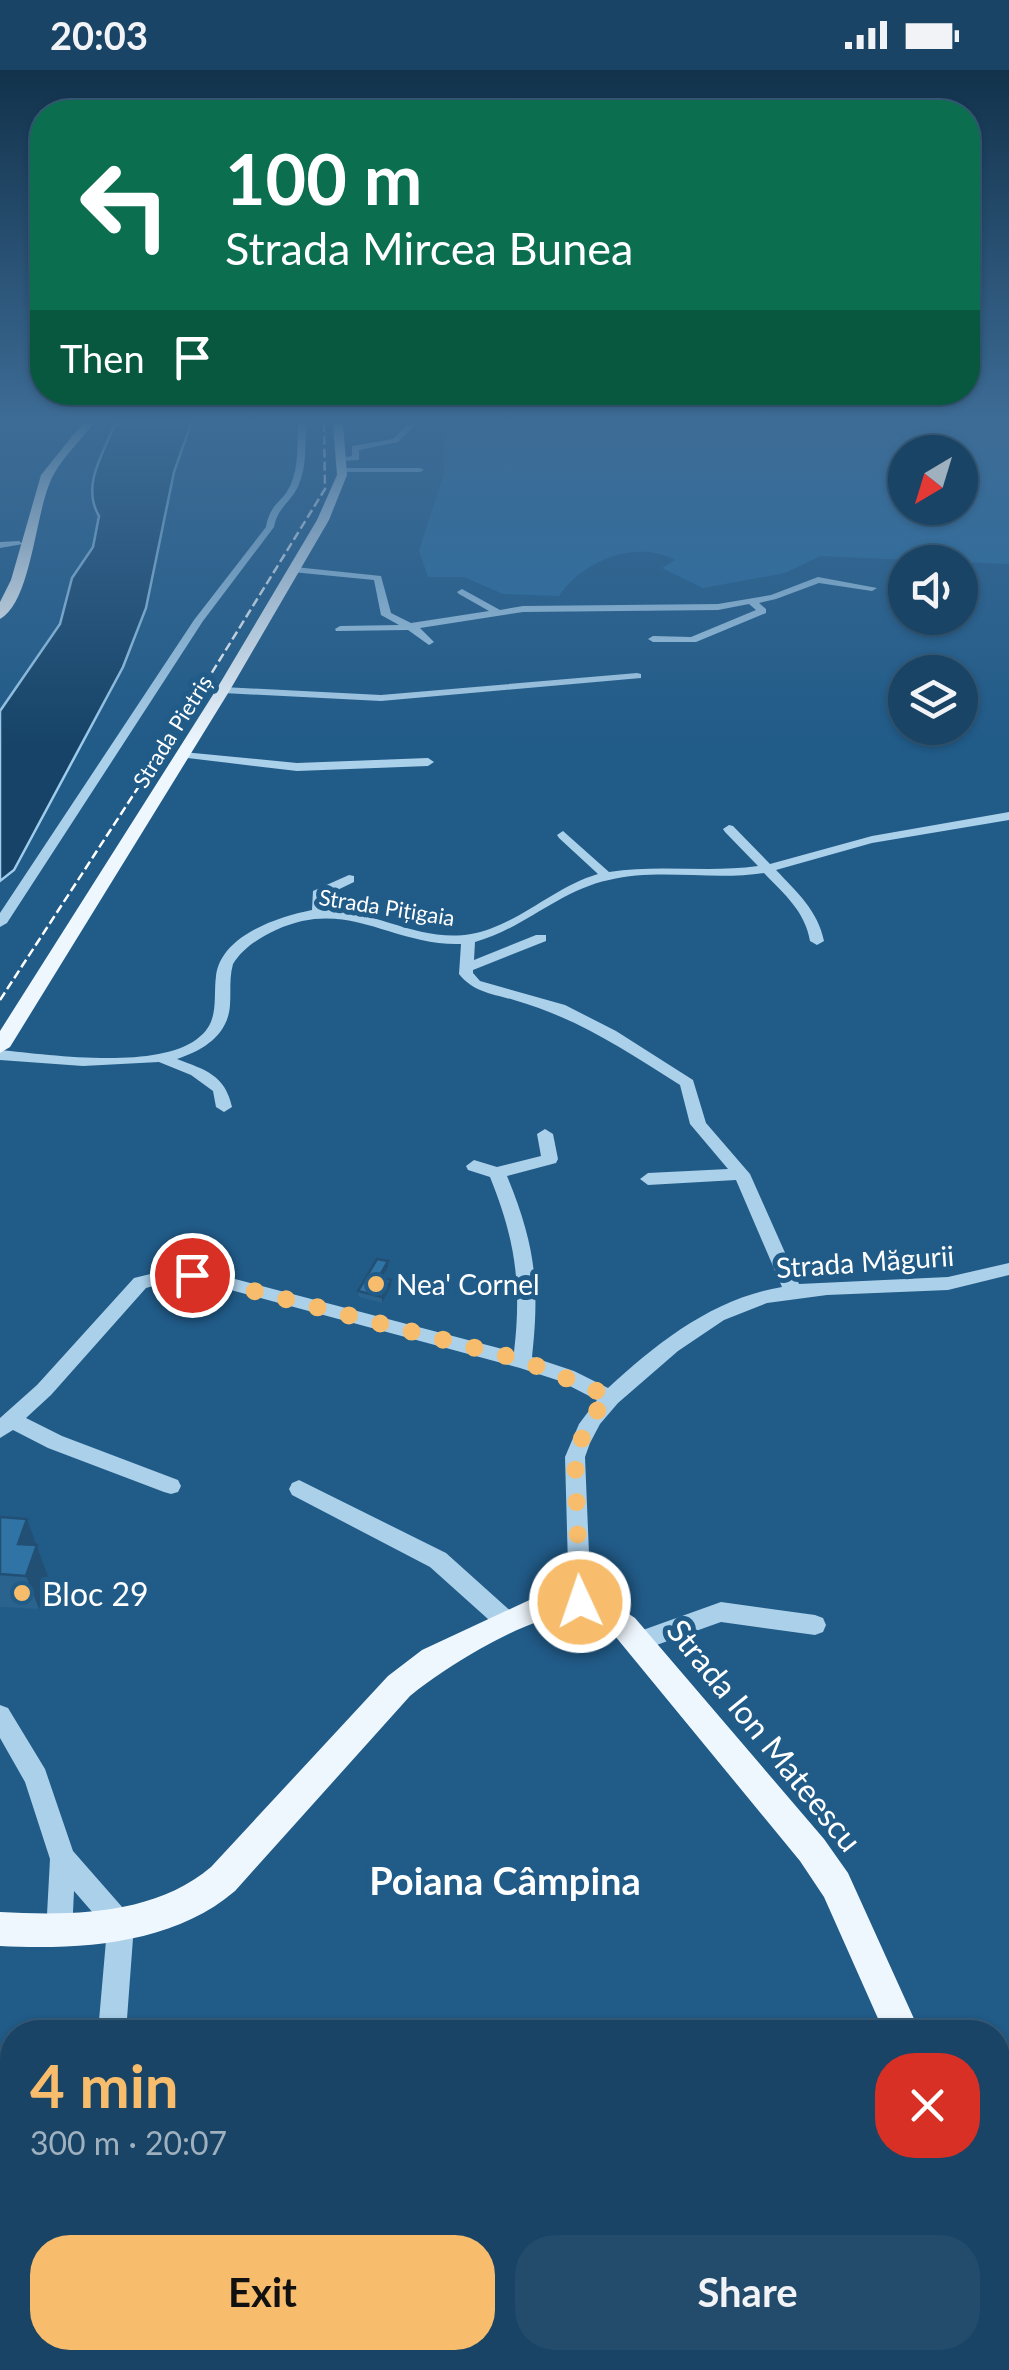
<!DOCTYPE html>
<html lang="en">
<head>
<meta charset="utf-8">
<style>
	:root { --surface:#194466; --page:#224b6c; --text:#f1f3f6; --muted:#9fb0bf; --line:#375c7a; --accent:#f7bd6c }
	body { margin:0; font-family:Lato,sans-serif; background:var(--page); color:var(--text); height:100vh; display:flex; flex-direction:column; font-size:38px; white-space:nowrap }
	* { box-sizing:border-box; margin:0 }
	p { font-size:32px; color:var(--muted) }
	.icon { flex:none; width:55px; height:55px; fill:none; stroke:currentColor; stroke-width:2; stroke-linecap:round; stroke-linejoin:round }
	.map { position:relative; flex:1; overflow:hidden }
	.sheet { position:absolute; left:0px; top:1950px; width:1010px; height:350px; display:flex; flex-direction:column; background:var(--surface); border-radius:40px 40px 0 0; box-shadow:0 2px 8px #0004,0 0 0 2px var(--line) }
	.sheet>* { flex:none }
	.guide { position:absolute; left:30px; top:30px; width:950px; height:305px; border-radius:40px; box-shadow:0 2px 8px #0004,0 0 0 2px var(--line); background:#0b6e4f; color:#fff; overflow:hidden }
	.needle { width:65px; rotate:218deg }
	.fabs { position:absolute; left:888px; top:365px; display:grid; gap:20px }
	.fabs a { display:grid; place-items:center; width:90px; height:90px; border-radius:50%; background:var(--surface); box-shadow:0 2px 8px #0004,0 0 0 2px var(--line); font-size:50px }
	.pin { position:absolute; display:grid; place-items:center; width:85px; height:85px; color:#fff; margin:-42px; border:5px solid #fff; border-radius:50%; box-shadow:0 2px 10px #0007 }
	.me { position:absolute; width:110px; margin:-55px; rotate:357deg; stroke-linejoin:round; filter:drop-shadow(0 0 8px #0008) }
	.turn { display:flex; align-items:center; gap:35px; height:210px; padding:0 30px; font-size:45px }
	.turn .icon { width:130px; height:130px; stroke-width:2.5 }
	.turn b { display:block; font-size:70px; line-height:85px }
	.then { display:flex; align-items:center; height:95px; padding:0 30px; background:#0003; gap:20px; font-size:38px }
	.round { display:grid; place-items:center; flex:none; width:105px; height:105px; border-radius:40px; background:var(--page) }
	.headline { display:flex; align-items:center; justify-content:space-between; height:170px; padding:0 30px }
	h1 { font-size:60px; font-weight:700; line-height:75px; color:var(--accent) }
	.primary-button { display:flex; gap:20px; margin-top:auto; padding:20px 30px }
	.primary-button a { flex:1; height:115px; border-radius:40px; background:var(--accent); color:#111; font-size:40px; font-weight:700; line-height:115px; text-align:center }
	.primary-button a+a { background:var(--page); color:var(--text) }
	.status { display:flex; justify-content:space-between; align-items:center; height:70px; padding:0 50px; background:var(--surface); direction:ltr }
	.status svg { height:28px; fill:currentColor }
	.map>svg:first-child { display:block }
	.green { fill:#2a6ea0; fill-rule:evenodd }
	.water { fill:#164367; stroke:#9fcceb; stroke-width:2.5 }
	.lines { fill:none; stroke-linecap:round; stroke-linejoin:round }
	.minor { fill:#abd0ea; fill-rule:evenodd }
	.major { fill:#eff7fe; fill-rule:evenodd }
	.highway { fill:#fff; fill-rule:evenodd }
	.rail { stroke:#fff; stroke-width:2.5; stroke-dasharray:9 4; stroke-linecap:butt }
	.wall { fill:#29638e }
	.shaded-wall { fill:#225074 }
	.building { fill:#3073a5; stroke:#225074; stroke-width:2.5 }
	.route { stroke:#f7bd6c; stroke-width:18; stroke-dasharray:0 32.4 }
	.poi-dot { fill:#f7bd6c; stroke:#215b88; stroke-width:4 }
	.labels { text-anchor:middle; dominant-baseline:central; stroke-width:10; stroke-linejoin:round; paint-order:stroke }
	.far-street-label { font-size:22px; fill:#fff; stroke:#215b88 }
	.street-label { font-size:28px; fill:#fff; stroke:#215b88 }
	.poi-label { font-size:28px; fill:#fff; stroke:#215b88; text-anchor:start }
	.near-poi-label { font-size:32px; fill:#fff; stroke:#215b88; text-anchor:start }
	.near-street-label { font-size:32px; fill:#fff; stroke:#215b88 }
	.near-quarter-label { font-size:38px; font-weight:bold; fill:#fff; stroke:#215b88 }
</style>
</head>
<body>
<div class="status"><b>20:03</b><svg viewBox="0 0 49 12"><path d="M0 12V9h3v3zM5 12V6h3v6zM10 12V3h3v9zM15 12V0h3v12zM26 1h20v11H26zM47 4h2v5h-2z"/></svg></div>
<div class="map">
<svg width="1009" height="2300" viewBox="0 0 1009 2300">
	<rect width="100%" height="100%" fill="#215b88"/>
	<path class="green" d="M438 354H1009V494L820 486 785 503 703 518 662 498 675 490C636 469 582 491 559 526L503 524 464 507H428L419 481 444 403V369ZM905 382H960V438H905Z"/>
	<path class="water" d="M115 354H191L174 402 146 538 123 597 14 800 0 811V641L60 554 72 508 93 477 99 446C81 416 103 384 115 354Z"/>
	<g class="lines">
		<g class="minor">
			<path d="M298 354H306C305 374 307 395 299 414 292 432 278 436 274 457L203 551 7 853 0 857V843L194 550 266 457C271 431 282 434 291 414 299 395 297 374 298 354Z"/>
			<path d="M408 354H416L398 372 359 380V390L341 391 337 389 352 386V376L393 369Z"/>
			<path d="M342 398H420L424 400 420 402H339Z"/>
			<path d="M0 472 19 471 23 474 0 478Z"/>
			<path d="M295 497 381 506 391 543 411 553 489 541 459 524 457 522 462 519 500 540 523 536 718 534 771 525 818 507 877 518 872 521 819 513 776 529 759 533 766 539V543L696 572H653L648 569 653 566 691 567 756 540 749 534 718 540 523 542 420 558 434 572 429 575 408 560 336 561 335 559 340 556 399 555 381 545 374 510 292 502 290 500Z"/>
			<path d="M637 603 641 604V608L381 631 223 623 218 620 223 617 381 625Z"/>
			<path d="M183 682 297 693 428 688 434 692 428 696 297 701 179 687 177 685Z"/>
			<path d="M1009 742V750L872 773 776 800C797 822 818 841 824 871L817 875 810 871C805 841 784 824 764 803 713 811 659 798 609 810 560 820 523 859 475 872L474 890 536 865H546V871L473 900V903L480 911 565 935 616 961 693 1010 706 1053 750 1104 799 1214 948 1207 1009 1193V1205L948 1220 827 1225 767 1233 724 1250 678 1281 618 1333 600 1354 590 1373 585 1387 591 1532 588 1539 580 1542 572 1539 569 1532 565 1387 579 1354 597 1330 560 1311 520 1298 212 1215 175 1210 146 1218 51 1325 26 1348 62 1366 178 1410 181 1416 178 1422 171 1424 164 1422 48 1378 13 1360 0 1368V1348L37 1315 134 1208 175 1198 212 1203 514 1282C522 1214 515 1169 490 1107L468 1100 466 1096 474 1090 497 1097 541 1086 537 1064 545 1059 553 1064 558 1089 556 1093 507 1106C535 1174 540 1214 532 1287L574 1301 608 1318C658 1272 714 1228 782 1217L736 1110 648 1115 640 1109 648 1103 728 1099 690 1054 680 1015C625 980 577 948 514 930 493 924 473 922 459 904L461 874C391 876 348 827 276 860 259 868 243 878 233 894 229 908 231 921 230 935 228 965 204 980 177 989 206 1000 225 1005 232 1037L224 1042 216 1037 213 1021 191 1005 159 992 83 996 0 990V980C50 985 156 1000 197 969 220 952 213 930 216 906 221 865 278 847 312 840L313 821 349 805 354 806V812L325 826 326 839C375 841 422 873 471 864 517 856 553 817 598 804L559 768 557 765 563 761 609 802C659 794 708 803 758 796L725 762 723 759 729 755 733 756 770 794 872 766Z"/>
			<path d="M299 1410 446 1483 514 1544 517 1551 514 1558 506 1561 498 1558 430 1497 292 1425 289 1419 292 1413Z"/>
			<path d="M721 1532 815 1545 823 1548 826 1555 823 1562 815 1565 721 1552 637 1582 629 1579 626 1572 629 1565Z"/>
			<path d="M0 1635 8 1638 45 1699 73 1781 130 1846 134 1855 126 1962H98L107 1859 74 1821 72 1863 68 1872 59 1876 50 1872 46 1863 50 1789 25 1712 0 1668Z"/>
			<path d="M1009 2043V2089L998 2095V2049Z"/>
			<path d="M12 2226V2263L0 2269V2232Z"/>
			<path d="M87 2288H119L120 2300H88Z"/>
		</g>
		<g class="major">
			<path d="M333 354H343L347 405 329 450 230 620 10 977 0 983V961L216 620 317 450 337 405Z"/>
			<path d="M551 1520C585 1520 607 1528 635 1548L824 1769 848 1803 920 1962H884L824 1827 800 1791 615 1566C605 1559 594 1548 582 1545 541 1536 442 1599 410 1626L235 1821C172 1875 79 1880 0 1876V1842C71 1846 155 1845 211 1797L388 1606 422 1580Z"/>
			<path d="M998 2083 1009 2088V2132L998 2127Z"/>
		</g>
		<path class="highway" d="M82 354H93C81 370 64 386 54 404 35 436 33 531 0 549V532L11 510 41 405Z"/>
		<path class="rail" d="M0 930 195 630 325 419 324 354"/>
	</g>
	<g class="wall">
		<path d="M388 1191V1197L383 1208 391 1216 382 1233 359 1227 358 1221Z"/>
		<path d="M0 1447 27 1449 49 1509 39 1539 0 1537Z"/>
		<path d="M422 2288H529L539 2300H432Z"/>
	</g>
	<g class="shaded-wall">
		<path d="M388 1191V1197L380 1213 379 1207Z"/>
		<path d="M391 1210V1216L382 1233V1227Z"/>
		<path d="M27 1449 49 1509 39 1539 26 1506 18 1474Z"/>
	</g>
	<g class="building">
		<path d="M377 1189 388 1191 379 1207 391 1210 382 1227 358 1221Z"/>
		<path d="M0 1447 27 1449 18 1474 37 1475 26 1506 0 1504Z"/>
		<path d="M430 2288H529L539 2300H441Z"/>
	</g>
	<linearGradient id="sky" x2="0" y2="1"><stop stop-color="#12324b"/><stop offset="0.52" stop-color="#3d6c96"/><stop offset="1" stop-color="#3d6c96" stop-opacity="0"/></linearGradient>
	<rect width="1009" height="676" fill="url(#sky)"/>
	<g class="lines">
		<path class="route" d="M192 1205 522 1290 609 1326 588 1352 575 1387 580 1532"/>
	</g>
	<g class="poi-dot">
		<circle cx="376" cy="1214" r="10"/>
		<circle cx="22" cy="1523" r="10"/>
	</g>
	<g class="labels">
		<g class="far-street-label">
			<text transform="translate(172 661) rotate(-58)">Strada Pietriș</text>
			<text transform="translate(387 837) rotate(9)">Strada Pițigaia</text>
		</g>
		<g class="street-label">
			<text transform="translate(865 1191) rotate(-4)">Strada Măgurii</text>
		</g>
		<g class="poi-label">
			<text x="396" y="1214">Nea' Cornel</text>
		</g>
		<g class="near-poi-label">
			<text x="42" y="1523">Bloc 29</text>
		</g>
		<g class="near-street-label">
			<text transform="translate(765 1665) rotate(51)">Strada Ion Mateescu</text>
		</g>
		<g class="near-quarter-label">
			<text x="505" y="1810">Poiana Câmpina</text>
		</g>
	</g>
</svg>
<div class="fabs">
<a><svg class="needle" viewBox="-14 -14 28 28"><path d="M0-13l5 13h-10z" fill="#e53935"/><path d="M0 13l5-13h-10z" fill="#9fb0bf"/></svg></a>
<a><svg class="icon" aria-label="sound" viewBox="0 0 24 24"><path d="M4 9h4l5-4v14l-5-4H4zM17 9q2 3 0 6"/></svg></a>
<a><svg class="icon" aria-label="layers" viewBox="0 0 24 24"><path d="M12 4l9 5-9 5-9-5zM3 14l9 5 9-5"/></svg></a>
</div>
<div class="pin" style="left:192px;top:1205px;background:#d93025"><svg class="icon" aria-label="arrive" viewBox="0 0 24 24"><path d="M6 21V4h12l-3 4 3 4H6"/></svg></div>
<svg class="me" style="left:580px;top:1532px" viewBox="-20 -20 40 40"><circle r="17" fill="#f7bd6c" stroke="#fff" stroke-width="3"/><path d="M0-11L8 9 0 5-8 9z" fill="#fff"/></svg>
<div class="guide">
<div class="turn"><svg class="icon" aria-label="left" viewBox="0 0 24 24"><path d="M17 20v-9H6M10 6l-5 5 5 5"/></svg><div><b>100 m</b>Strada Mircea Bunea</div></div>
<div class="then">Then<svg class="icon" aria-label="arrive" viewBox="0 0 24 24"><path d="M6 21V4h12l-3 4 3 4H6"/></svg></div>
</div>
<section class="sheet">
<div class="headline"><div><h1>4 min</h1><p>300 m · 20:07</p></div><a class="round" style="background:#d93025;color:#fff"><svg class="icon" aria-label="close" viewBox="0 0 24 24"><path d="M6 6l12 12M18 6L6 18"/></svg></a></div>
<div class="primary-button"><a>Exit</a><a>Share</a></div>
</section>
</div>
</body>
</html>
